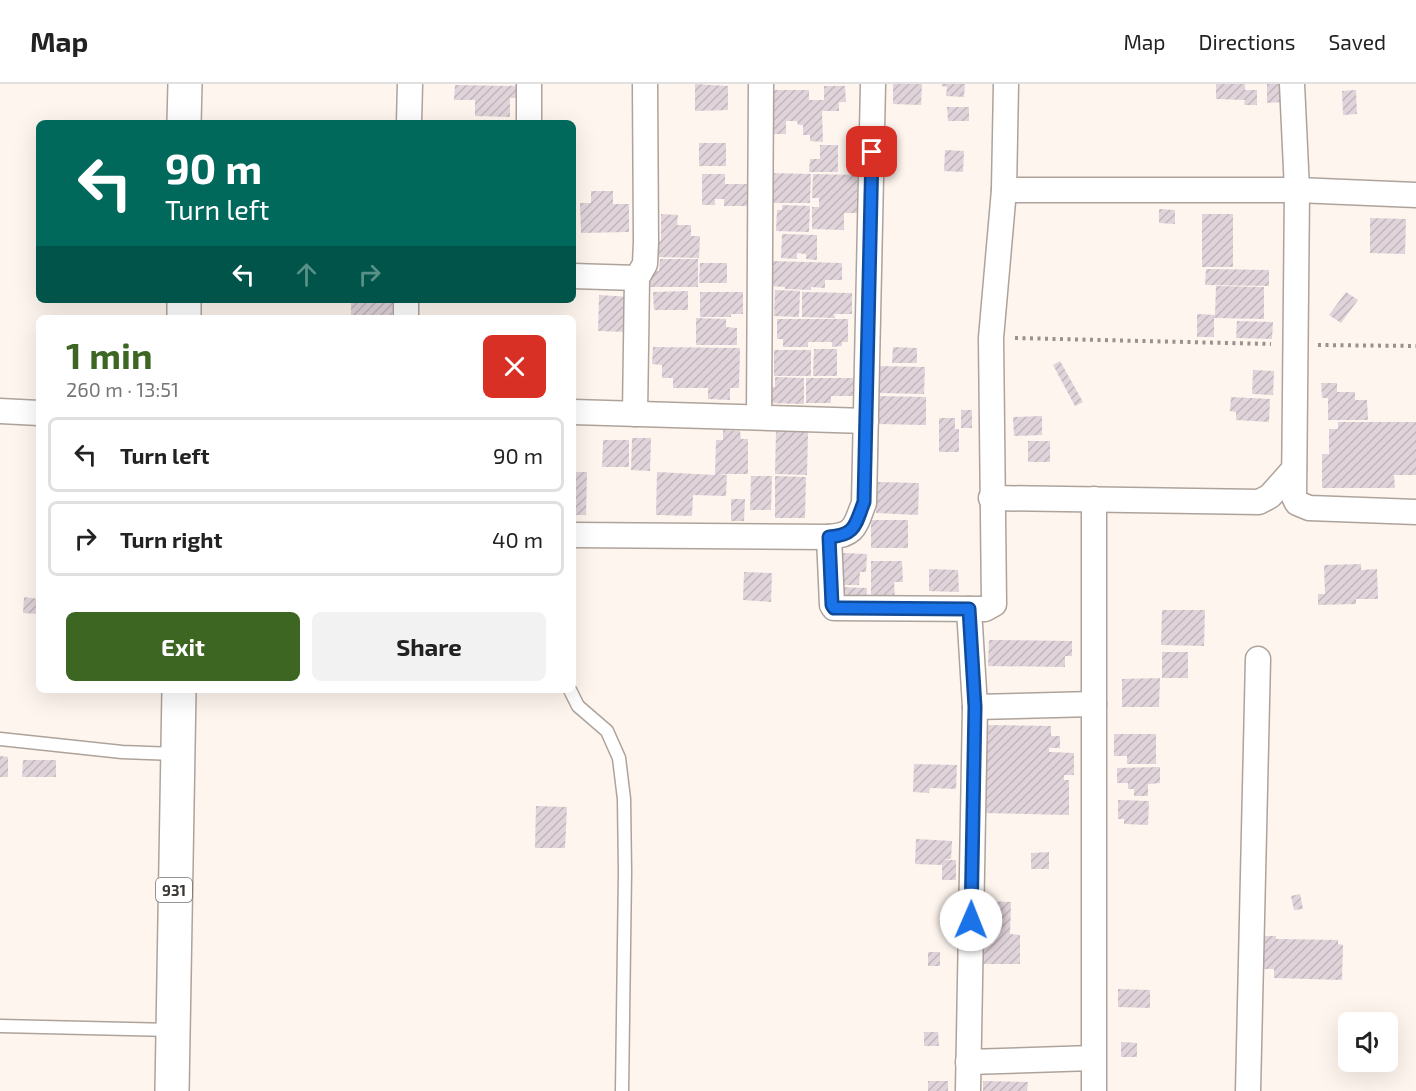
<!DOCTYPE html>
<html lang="en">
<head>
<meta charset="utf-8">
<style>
	:root { --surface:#fff; --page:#f2f2f2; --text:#222; --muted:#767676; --line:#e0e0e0; --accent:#3c6622 }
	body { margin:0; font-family:"Exo 2",sans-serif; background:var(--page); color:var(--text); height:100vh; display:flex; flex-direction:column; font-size:22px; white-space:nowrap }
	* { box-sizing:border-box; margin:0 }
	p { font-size:20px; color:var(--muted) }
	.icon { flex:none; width:33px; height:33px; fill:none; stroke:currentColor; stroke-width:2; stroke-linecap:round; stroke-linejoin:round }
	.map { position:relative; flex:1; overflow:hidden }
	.sheet { position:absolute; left:36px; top:231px; width:540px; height:378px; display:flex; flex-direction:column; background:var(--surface); border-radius:9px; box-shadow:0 6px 24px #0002 }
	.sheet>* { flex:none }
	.hud { position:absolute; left:36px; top:36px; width:540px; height:183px; border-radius:9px; box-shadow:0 6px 24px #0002; background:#00695c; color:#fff; overflow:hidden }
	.buttons { position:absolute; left:1338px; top:928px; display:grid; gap:12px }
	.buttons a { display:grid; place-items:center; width:60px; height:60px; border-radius:9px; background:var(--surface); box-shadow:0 6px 24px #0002; font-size:30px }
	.pin { position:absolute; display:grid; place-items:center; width:51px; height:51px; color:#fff; margin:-26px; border-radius:12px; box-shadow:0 3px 9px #0006 }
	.me { position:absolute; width:66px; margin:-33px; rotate:1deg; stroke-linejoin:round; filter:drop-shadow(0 0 4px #0008) }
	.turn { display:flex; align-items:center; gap:21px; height:126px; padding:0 30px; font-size:27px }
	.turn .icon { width:78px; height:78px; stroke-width:2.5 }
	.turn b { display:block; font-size:42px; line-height:51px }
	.lanes { display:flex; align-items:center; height:57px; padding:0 30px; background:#0003; justify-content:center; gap:30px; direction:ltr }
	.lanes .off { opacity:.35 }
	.round { display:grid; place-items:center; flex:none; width:63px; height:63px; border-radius:9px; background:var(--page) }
	.head { display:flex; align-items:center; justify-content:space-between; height:102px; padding:0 30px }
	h1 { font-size:36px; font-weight:700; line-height:45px; color:var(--accent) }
	.primary-button { display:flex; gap:12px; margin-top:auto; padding:12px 30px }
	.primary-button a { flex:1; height:69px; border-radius:9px; background:var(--accent); color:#fff; font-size:24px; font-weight:700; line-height:69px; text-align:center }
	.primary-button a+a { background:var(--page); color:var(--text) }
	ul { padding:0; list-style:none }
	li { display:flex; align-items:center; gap:18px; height:75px; margin:0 12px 9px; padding:0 18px; border:3px solid var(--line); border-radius:9px }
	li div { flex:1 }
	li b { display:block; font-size:22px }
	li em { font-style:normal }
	header { display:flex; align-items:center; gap:36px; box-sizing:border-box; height:84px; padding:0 30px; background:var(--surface); border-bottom:2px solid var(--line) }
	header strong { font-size:28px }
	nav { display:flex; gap:33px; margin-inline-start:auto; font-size:21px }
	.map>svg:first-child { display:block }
	.building { fill:url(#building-hatch) }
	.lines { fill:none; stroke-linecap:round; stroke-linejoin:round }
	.lane-casing { stroke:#aea39b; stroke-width:15 }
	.street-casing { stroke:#aea39b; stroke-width:27 }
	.highway-casing { stroke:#aea39b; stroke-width:36 }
	.path { stroke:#98928d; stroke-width:4; stroke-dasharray:3 4.5; stroke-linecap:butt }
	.lane { stroke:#fff; stroke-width:12 }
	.street { stroke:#fff; stroke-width:24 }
	.highway { stroke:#fff; stroke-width:33 }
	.route-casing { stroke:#114b97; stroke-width:15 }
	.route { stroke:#1a73e8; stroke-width:10 }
	.labels { text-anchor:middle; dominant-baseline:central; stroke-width:5; stroke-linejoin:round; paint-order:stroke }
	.shield { fill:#fff; stroke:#767371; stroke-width:1.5 }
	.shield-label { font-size:15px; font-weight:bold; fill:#3b3734 }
</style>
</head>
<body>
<header>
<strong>Map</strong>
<nav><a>Map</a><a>Directions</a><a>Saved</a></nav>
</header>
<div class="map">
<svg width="1416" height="1007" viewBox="0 0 1416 1007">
	<defs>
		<pattern id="building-hatch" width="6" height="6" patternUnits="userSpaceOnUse" patternTransform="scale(1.5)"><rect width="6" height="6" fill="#e0d3da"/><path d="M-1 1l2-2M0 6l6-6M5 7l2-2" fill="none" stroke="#c1b6bc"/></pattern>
	</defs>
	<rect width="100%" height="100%" fill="#fef5ee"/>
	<g class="building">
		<path d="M695 0 728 2V26L695 27Z"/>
		<path d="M893 0H922L921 21 893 20Z"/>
		<path d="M942 0H965L964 13 946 12 947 3 942 2Z"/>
		<path d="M1216 0H1245V6H1257V21H1244L1245 16 1216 15Z"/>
		<path d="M1267 0H1281L1282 18 1267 19Z"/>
		<path d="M455 1 517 2 516 14H510V33L475 32V16H454Z"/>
		<path d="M824 2H845L846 18H839V27H822L823 58 810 57V51H803V41H798L797 37H786V50H773L772 6H809V16H824Z"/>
		<path d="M1356 6 1357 30 1343 31 1342 7Z"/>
		<path d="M947 23H969V37H948Z"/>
		<rect x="699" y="59" width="27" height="23"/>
		<path d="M820 61H838V88H809L810 75H820Z"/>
		<path d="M945 66 964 67 963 88 944 87Z"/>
		<path d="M768 89 811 90 810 119H768Z"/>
		<path d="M702 90H725V100H747L748 122H724V115H715V121H702Z"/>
		<path d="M813 90 857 91V129H844V146L812 145V123H819V114H812Z"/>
		<path d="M591 107H613V120H629V148L581 149 580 119H591Z"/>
		<path d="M782 121 810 122 809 148 776 147 777 126H782Z"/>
		<path d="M1159 125 1175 126V140L1159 139Z"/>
		<path d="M661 130 678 131 677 141H691V152H700L699 174 658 173V183H650V157H661Z"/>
		<rect x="1202" y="130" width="31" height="53"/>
		<path d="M1370 134 1406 135 1405 170 1370 169Z"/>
		<path d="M782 150 817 151V176L806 175V170L797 169V175L781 174Z"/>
		<path d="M660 175H698V203H650V187H659Z"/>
		<path d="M771 177 842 179V196H825V204L811 203V206L785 205V203L770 202Z"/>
		<path d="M700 179H727V199H699Z"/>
		<path d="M1206 185 1269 186V202L1205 201Z"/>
		<path d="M1216 202 1264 203V235L1214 234V253H1197V230L1215 231Z"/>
		<path d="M775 206 800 207 799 233 774 232Z"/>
		<path d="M688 207V226H654L653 208Z"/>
		<path d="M700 208H743V230H731V233H700Z"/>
		<path d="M802 208 852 209V230H834L835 234 802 233Z"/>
		<path d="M1346 208 1358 216 1341 239 1329 231Z"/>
		<path d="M599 211 630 213 628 248 598 247Z"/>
		<path d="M351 216H393L392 233 351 234Z"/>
		<path d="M696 234 726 235V243L737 244V261H696Z"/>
		<path d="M777 235H848V258H842V262L832 263V258H808V263H783V255H777Z"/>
		<path d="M1237 237 1273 238 1272 255 1236 254Z"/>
		<path d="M653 263 740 264 739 304H730V316L708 315V304H673V294H662V281L652 280Z"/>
		<path d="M893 263 917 264V279H892Z"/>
		<path d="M814 265H837V292H813Z"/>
		<rect x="774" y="266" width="37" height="26"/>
		<path d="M1060 277 1083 318 1075 322 1053 281Z"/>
		<path d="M878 282 925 283 924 310 878 309Z"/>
		<path d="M1253 286 1274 287 1273 311 1252 310Z"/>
		<path d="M775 293 804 294V320L767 319V303H775Z"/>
		<path d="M806 294H853V312H831V319H806Z"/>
		<path d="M1321 299H1337V308H1355V316H1367L1368 336H1328V314H1322Z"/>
		<path d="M878 312 926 313V341L876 340Z"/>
		<path d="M1231 313 1270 315 1269 338 1236 336V328L1230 327Z"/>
		<rect x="961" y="326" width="11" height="18"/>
		<path d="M1042 332V351L1014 352 1013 333Z"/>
		<path d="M939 334H955V345H959V368H939Z"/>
		<path d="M1338 338H1416V391H1394L1395 404H1322V370H1329V345H1338Z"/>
		<path d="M723 346 740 347 741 355H748V390H718L727 391 726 412 693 411 692 432 656 431 657 388 715 391 716 356H723Z"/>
		<path d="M776 347 808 348 807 391 775 390Z"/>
		<path d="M632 354H651L650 387 631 386Z"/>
		<path d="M603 356H629V383H602Z"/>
		<rect x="1028" y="357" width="22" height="21"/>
		<path d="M573 388H587L586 431H573Z"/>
		<path d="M751 392H772L771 426H750Z"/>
		<path d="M775 392 806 393 805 434H775Z"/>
		<path d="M877 398 919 399 918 431 876 429Z"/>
		<path d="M731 415H745L744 437H731Z"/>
		<rect x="871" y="436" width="37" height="28"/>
		<path d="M843 469 867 470 866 488H860L859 501H842Z"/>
		<path d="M871 477H902L903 498H894L895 516 871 515Z"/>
		<path d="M1361 480V486L1377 485 1378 515H1356V520L1318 521V510H1325L1324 481Z"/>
		<path d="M929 485 958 486 959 508 929 507Z"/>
		<path d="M744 488 772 489 771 518 743 516Z"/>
		<path d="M838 503 867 504 866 522 837 521Z"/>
		<path d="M24 513 39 515V530L23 529Z"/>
		<path d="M1162 526H1205L1204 562 1161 561Z"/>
		<path d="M989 556 1072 557V572H1065V583L988 582Z"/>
		<rect x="1162" y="568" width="26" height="26"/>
		<path d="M1160 594 1159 623H1122V595Z"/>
		<path d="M985 641 1051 642V652H1060V664H1049V668L1074 669V691H1064V696H1069V731L983 729Z"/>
		<path d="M1114 650H1156V680H1127V672H1114Z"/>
		<path d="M0 672 8 673V693H0Z"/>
		<path d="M23 676H56V693H22Z"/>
		<path d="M914 680 957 681 956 705 930 704 929 709 913 708Z"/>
		<path d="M1160 683V699L1148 700V712H1134V705H1128V699H1117V684Z"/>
		<path d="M1118 716 1149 717 1148 741 1124 740V735H1118Z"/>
		<path d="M536 722 567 723 565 764H535Z"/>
		<path d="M916 755 952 757 951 775 942 776H956V796H942V781L915 780Z"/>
		<path d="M1049 768V785H1031V769Z"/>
		<path d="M1300 810 1303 825 1294 826 1291 812Z"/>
		<path d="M982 817 1011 818 1010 850 1020 851V880H980Z"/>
		<path d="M1261 852H1276V855L1338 856V860L1343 861 1342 896 1274 894V885H1264V872H1260Z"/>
		<rect x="928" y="868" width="12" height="14"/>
		<path d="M1118 905 1150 906V924L1118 923Z"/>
		<path d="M924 948H938L939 962H924Z"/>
		<path d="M1121 958 1137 959V973H1121Z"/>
		<rect x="928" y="997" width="20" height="10"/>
		<path d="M983 997 1028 998 1027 1007H983Z"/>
	</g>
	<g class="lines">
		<g class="lane-casing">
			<g id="lane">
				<path d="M570 606 578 622 607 647 619 674 624 715 625 788 622 1007"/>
				<path d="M0 655 122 668 175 670"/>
				<path d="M0 942 172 946"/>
			</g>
		</g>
		<g class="street-casing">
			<g id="street">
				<path d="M1292 0 1297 106 1294 413 1297 419 1309 424 1416 428"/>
				<path d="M409 39 410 0"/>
				<path d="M529 39V0"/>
				<path d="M1004 106H1297L1416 111"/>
				<path d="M573 192 637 194"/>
				<path d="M406 216V234"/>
				<path d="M0 327 39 329"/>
				<path d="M573 328 866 337"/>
				<path d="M635 330 637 194 645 180 646 158 645 0"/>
				<path d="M759 333 761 0"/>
				<path d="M991 414 1259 418 1270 412 1294 385"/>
				<path d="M573 451 829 453C856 451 855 441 864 419L873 0"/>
				<path d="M829 453 832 521 834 524 985 525 994 520 991 254 1004 106 1006 0"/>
				<path d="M975 623 1094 620"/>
				<path d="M968 978 1093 974"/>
				<path d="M968 1007 975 623 969 525"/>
				<path d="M1094 1007V415"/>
				<path d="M1248 1007 1258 575"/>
			</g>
		</g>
		<g class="highway-casing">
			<g id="highway">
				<path d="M184 39 185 0"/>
				<path d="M184 234V216"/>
				<path d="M172 1007 179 606"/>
			</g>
		</g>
		<g class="path">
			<path d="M1015 254 1271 260"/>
			<path d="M1318 261 1416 262"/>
		</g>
		<use href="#lane" class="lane"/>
		<use href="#street" class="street"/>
		<use href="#highway" class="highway"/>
	</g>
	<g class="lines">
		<g class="route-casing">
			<path id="route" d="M872 68 864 418C855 441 856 451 829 453L832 521 834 524H841L969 525 975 623 971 836"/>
		</g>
		<use href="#route" class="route"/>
	</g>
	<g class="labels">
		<rect class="shield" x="156" y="794" width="36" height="24" rx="4.5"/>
		<g class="shield-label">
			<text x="174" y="806">931</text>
		</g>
	</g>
</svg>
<div class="buttons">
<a><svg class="icon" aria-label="sound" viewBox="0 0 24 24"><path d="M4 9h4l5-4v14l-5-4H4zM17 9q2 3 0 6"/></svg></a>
</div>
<div class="pin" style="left:872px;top:68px;background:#d93025"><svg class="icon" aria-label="arrive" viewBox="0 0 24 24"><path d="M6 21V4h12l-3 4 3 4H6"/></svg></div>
<svg class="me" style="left:971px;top:836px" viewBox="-20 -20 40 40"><circle r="19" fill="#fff"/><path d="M0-13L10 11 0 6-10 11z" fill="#1a73e8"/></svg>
<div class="hud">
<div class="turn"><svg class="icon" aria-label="left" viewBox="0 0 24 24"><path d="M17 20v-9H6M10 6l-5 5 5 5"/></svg><div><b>90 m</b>Turn left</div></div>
<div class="lanes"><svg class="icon" aria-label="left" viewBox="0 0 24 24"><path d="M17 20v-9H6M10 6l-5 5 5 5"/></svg><svg class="icon off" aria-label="ahead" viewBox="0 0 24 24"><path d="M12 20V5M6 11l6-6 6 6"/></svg><svg class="icon off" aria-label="right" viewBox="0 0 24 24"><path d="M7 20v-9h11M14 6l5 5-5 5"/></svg></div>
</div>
<section class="sheet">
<div class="head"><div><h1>1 min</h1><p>260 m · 13:51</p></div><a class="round" style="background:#d93025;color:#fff"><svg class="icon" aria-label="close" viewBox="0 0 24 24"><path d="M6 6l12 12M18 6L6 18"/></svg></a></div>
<ul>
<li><svg class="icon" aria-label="left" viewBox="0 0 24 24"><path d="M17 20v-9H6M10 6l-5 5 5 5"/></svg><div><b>Turn left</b></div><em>90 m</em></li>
<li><svg class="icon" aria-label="right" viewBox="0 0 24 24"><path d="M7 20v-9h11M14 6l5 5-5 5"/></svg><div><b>Turn right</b></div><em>40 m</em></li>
</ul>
<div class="primary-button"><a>Exit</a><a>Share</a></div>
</section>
</div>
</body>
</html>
